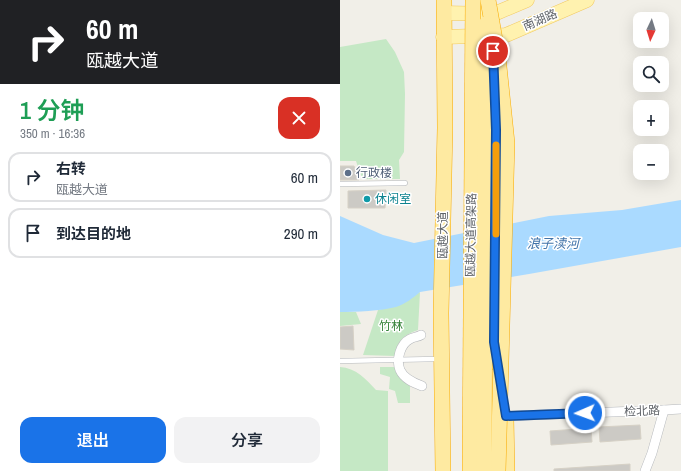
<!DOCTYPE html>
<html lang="zh">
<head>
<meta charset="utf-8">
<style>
	:root { --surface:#fff; --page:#f2f2f3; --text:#1f2937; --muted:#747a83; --line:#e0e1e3; --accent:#1a73e8 }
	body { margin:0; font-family:"Archivo Narrow","Noto Sans SC",sans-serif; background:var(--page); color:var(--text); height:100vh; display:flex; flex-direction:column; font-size:15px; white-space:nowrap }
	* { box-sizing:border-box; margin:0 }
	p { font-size:13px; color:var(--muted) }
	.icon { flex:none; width:22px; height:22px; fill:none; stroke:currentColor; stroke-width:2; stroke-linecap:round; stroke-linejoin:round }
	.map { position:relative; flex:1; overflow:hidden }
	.side { display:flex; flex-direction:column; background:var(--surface); width:340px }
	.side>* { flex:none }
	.banner { background:#202124; color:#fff; overflow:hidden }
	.needle { width:26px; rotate:184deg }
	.controls { position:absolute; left:293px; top:12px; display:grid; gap:8px }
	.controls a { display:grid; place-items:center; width:36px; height:36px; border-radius:8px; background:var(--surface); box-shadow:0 4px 16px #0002; font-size:20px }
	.pin { position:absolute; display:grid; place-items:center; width:34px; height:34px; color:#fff; margin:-17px; border:2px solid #fff; border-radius:50%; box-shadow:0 1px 4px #0007 }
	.me { position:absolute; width:44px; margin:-22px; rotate:268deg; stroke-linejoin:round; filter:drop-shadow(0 0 3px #0008) }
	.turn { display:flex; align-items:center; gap:14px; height:84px; padding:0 20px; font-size:18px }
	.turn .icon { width:52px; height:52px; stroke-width:2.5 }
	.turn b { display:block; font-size:28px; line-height:34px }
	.round { display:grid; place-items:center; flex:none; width:42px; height:42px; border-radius:12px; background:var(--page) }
	.summary { display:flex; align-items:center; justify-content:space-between; height:68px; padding:0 20px }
	h1 { font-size:24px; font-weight:600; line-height:30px; color:#1e9e55 }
	.primary-button { display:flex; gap:8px; margin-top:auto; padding:8px 20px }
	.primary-button a { flex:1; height:46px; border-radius:12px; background:var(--accent); color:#fff; font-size:16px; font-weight:600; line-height:46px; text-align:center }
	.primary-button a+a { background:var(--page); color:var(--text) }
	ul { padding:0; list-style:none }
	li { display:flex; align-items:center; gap:12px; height:50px; margin:0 8px 6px; padding:0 12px; border:2px solid var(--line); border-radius:12px }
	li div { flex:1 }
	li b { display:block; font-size:15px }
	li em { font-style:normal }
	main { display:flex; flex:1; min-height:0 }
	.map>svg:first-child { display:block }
	.green { fill:#c5e8c5 }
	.water { fill:#aadaff }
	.building { fill:#cccac5; stroke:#d6d1c6 }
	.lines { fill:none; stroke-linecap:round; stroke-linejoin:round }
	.service-casing { stroke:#b5b8bc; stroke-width:5.5 }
	.minor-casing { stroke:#b5b8bc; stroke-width:10 }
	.primary-casing { stroke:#f2c960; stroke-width:15 }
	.trunk-casing { stroke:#f9ab00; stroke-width:16 }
	.service { stroke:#fff; stroke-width:4.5 }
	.minor { stroke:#fff; stroke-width:9 }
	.primary { stroke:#fff2af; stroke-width:14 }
	.trunk { stroke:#feeaa1; stroke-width:15 }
	.trunk-bridge-casing { stroke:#f9ab00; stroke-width:16; stroke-linecap:butt }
	.trunk-bridge { stroke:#feeaa1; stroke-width:15 }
	.route-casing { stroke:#114b97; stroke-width:10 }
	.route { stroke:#1a73e8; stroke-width:7 }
	.slow { stroke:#f59e0b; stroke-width:7 }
	.service-dot { fill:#5c6f8a; stroke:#fff; stroke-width:1.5 }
	.culture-dot { fill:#0f9aa8; stroke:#fff; stroke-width:1.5 }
	.labels { text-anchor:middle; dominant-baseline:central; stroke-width:3; stroke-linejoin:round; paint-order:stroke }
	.street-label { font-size:12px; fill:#5f6368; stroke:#fff }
	.service-label { font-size:12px; fill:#4e5e75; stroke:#fff; text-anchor:start }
	.culture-label { font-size:12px; fill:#0d838f; stroke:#fff; text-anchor:start }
	.park-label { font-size:12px; fill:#348238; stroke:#fff }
	.water-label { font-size:13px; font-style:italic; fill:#4174aa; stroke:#fff }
</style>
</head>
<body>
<main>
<section class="side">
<div class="banner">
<div class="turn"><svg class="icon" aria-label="right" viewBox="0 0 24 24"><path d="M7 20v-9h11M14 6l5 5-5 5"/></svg><div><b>60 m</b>瓯越大道</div></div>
</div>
<div class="summary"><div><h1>1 分钟</h1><p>350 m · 16:36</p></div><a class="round" style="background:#d93025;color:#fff"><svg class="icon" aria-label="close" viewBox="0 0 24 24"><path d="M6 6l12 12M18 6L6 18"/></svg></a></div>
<ul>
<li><svg class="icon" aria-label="right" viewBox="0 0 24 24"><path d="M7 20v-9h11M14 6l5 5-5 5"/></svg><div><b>右转</b><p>瓯越大道</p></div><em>60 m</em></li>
<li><svg class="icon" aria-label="arrive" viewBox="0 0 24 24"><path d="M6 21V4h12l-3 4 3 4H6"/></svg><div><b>到达目的地</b></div><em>290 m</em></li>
</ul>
<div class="primary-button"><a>退出</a><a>分享</a></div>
</section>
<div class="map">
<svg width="341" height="471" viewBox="0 0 341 471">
	<rect width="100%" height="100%" fill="#f1efe8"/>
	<g class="green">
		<path d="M46 39 55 52 64 72 65 94 64 152 59 160 60 179H22L16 161H0V47Z"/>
		<path d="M80 292 78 330C65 334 56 341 55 356L23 355 38 310 60 304Z"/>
		<path d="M0 312H16L21 324 0 326Z"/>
		<path d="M0 367C16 368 26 379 36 390L48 391V471H0Z"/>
		<path d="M40 367H57L70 384V403H58L55 391 49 389 50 377 40 374Z"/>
	</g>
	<path class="water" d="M341 200V247L189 274 80 292C73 298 65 304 56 307 41 311 16 312 0 312V216L43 235 74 243 209 216 282 210Z"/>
	<g class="building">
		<path d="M0 166H14L19 180H0Z"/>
		<path d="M46 190 45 208H8V191Z"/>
		<path d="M13 326 14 350 0 349V327Z"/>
		<path d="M300 425 301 439 260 442 259 427Z"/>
		<path d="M251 428 252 442 211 445 210 431Z"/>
		<path d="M290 464V471H214V469Z"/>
	</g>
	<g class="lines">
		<g class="service-casing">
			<g id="service">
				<path d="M0 184 65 183"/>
				<path d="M0 361 96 359"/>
			</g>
		</g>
		<g class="minor-casing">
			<g id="minor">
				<path d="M81 335C78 337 73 337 70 339 60 344 56 360 60 370 64 379 74 383 82 386"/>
				<path d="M166 416 324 410 341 409"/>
				<path d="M305 471 312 453 324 410"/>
			</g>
		</g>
		<g class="primary-casing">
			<g id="primary">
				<path d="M104 13 154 14 187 0"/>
				<path d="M103 37 166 35 247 0"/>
			</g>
		</g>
		<g class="trunk-casing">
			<g id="trunk">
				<path d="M154 81 156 130 154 342 157 363"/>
				<path d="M166 418 167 471"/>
				<path d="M103 471 101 313 105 128 104 0"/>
			</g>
		</g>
		<use href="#service" class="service"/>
		<use href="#minor" class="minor"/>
		<use href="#primary" class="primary"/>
		<use href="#trunk" class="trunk"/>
		<g class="trunk-bridge-casing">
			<g id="trunk-bridge">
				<path d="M148 0 158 57 167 143 158 471"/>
				<path d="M130 471 133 0"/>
				<path d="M144 471 146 24"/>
			</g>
		</g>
		<use href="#trunk-bridge" class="trunk-bridge"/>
	</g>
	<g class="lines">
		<g class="route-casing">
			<path id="route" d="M153 51 156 130 154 342 166 416 245 413"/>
		</g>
		<use href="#route" class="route"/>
		<path class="slow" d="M156 234V145"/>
	</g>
	<circle class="service-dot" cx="8" cy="173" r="4"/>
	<circle class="culture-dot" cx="27" cy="199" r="4"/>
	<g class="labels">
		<g class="street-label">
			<text transform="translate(200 20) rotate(-23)">南湖路</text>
			<text transform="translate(103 235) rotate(-90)">瓯越大道</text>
			<text transform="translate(131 235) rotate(-89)">瓯越大道高架路</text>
			<text transform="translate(302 411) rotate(-2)">检北路</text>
		</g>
		<g class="service-label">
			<text x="16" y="173">行政楼</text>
		</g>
		<g class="culture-label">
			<text x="35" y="199">休闲室</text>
		</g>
		<g class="park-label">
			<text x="51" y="326">竹林</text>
		</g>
		<g class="water-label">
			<text x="213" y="243">浪子渎河</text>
		</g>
	</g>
</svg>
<div class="controls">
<a><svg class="needle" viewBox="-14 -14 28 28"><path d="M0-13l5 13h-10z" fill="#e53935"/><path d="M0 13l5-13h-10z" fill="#747a83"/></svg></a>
<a><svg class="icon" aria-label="search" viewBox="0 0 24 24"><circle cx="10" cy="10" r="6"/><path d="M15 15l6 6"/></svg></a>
<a>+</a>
<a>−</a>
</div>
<div class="pin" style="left:153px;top:51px;background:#d93025"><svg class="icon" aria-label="arrive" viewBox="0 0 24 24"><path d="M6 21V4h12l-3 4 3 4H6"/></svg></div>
<svg class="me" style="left:245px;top:413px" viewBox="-20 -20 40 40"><circle r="17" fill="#1a73e8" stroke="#fff" stroke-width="3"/><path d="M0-11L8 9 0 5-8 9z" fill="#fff"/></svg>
</div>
</main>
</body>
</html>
